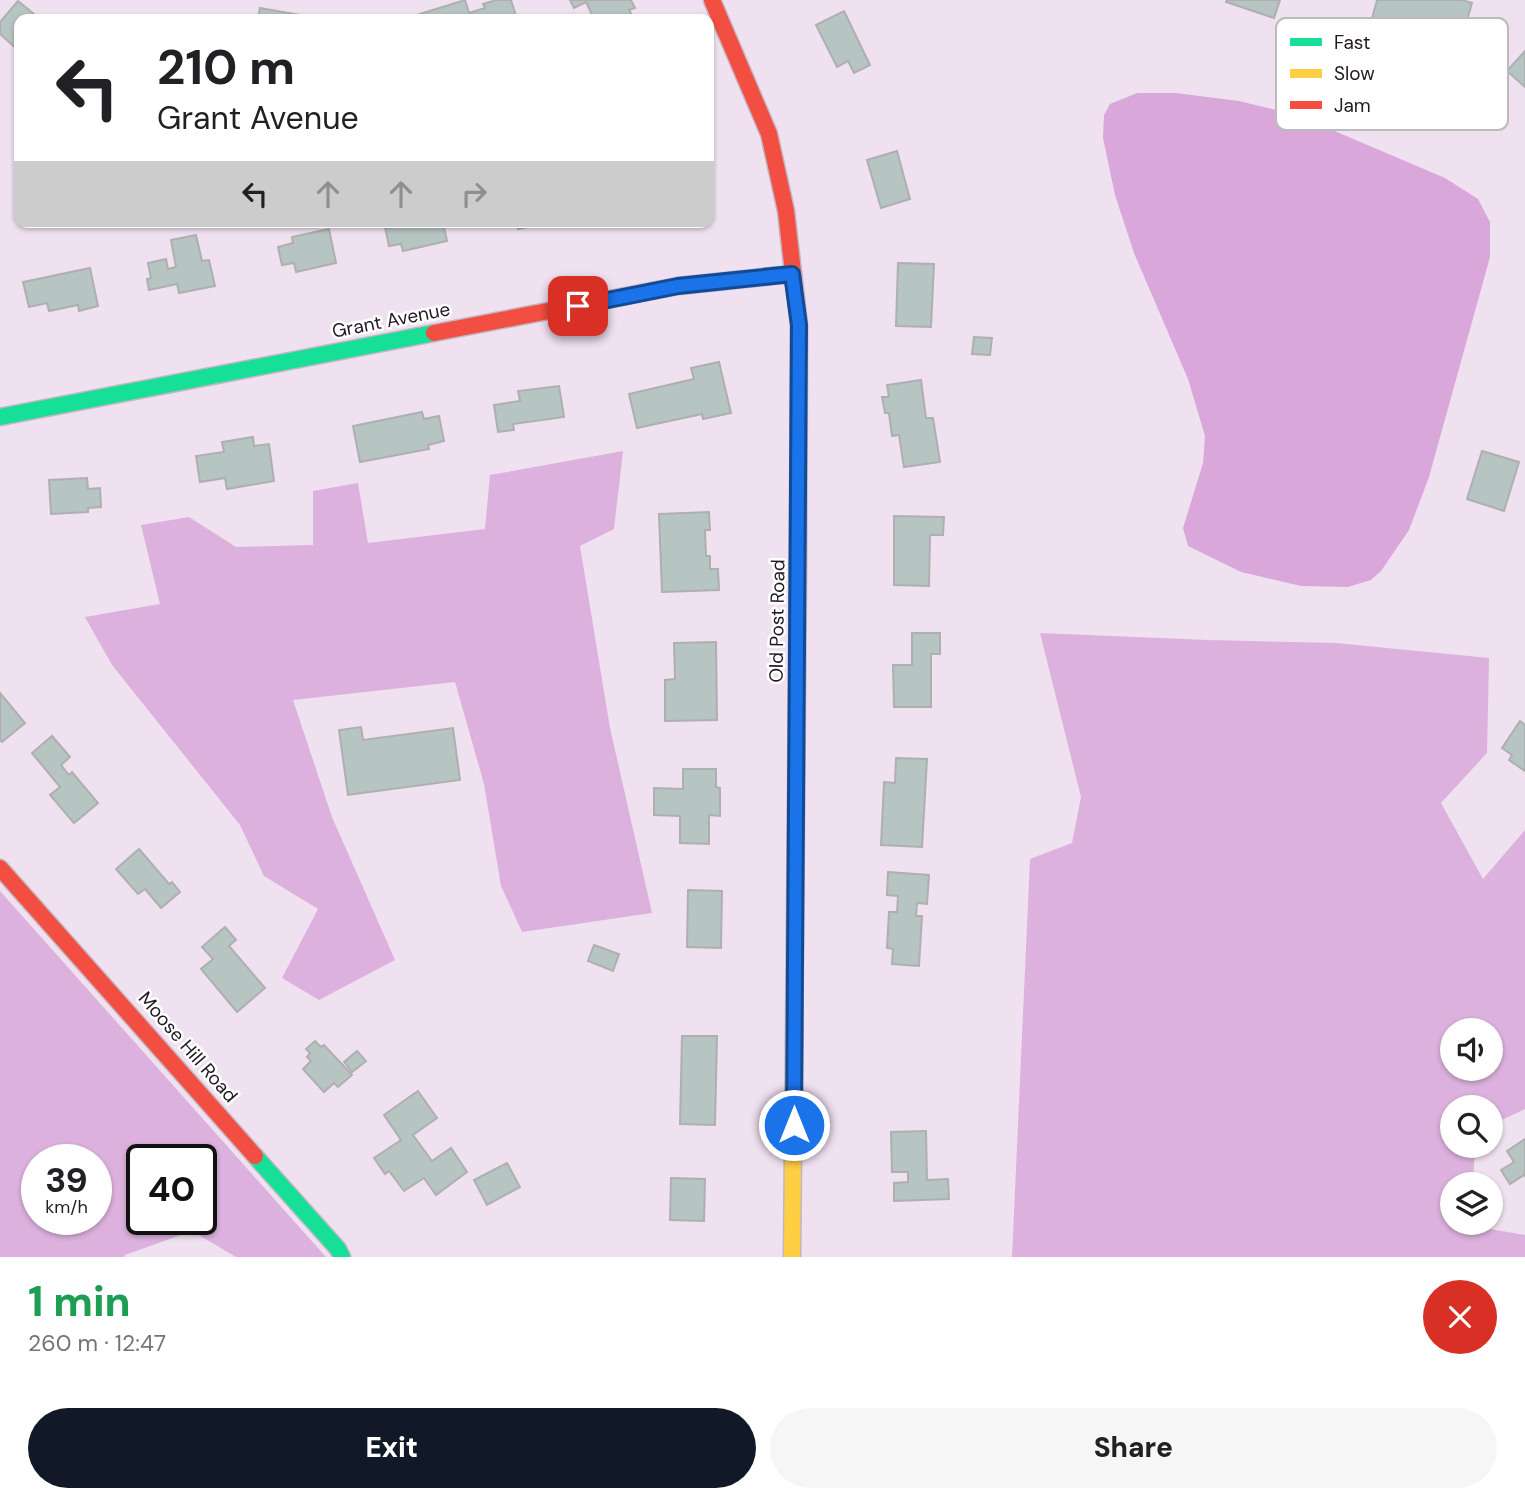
<!DOCTYPE html>
<html lang="en">
<head>
<meta charset="utf-8">
<style>
	:root { --surface:#fff; --page:#f6f6f6; --text:#202124; --muted:#757577; --accent:#111827 }
	body { margin:0; font-family:"DM Sans",sans-serif; background:var(--page); color:var(--text); height:100vh; display:flex; flex-direction:column; font-size:26px; white-space:nowrap }
	* { box-sizing:border-box; margin:0 }
	p { font-size:23px; color:var(--muted) }
	.icon { flex:none; width:38px; height:38px; fill:none; stroke:currentColor; stroke-width:2; stroke-linecap:round; stroke-linejoin:round }
	.map { position:relative; height:1257px; overflow:hidden }
	.drawer { display:flex; flex-direction:column; background:var(--surface); flex:1 }
	.drawer>* { flex:none }
	.hud { position:absolute; left:14px; top:14px; width:700px; height:214px; border-radius:14px; box-shadow:0 2px 5px #0004; background:#fff; color:var(--text); overflow:hidden }
	.buttons { position:absolute; left:1440px; top:1018px; display:grid; gap:14px }
	.buttons a { display:grid; place-items:center; width:63px; height:63px; border-radius:50%; background:var(--surface); box-shadow:0 2px 5px #0004; font-size:35px }
	.speed { position:absolute; left:21px; top:1144px; display:flex; gap:14px; font-size:35px; font-weight:700; text-align:center }
	.speed>* { display:grid; place-content:center; width:91px; height:91px; border-radius:50%; background:var(--surface); box-shadow:0 2px 5px #0004; line-height:1 }
	.speed small { font-size:18px; font-weight:400 }
	.speed .limit { border:4px solid #111; border-radius:10px; background:#fff; color:#111 }
	.pin { position:absolute; display:grid; place-items:center; width:60px; height:60px; color:#fff; margin:-30px; border-radius:14px; box-shadow:0 4px 10px #0006 }
	.me { position:absolute; width:77px; margin:-38px; rotate:0deg; stroke-linejoin:round; filter:drop-shadow(0 0 5px #0008) }
	.turn { display:flex; align-items:center; gap:24px; height:147px; padding:0 28px; font-size:32px }
	.turn .icon { width:91px; height:91px; stroke-width:2.5 }
	.turn b { display:block; font-size:49px; line-height:60px }
	.lanes { display:flex; align-items:center; height:66px; padding:0 28px; background:#0003; justify-content:center; gap:35px; direction:ltr }
	.lanes .off { opacity:.35 }
	.round { display:grid; place-items:center; flex:none; width:74px; height:74px; border-radius:37px; background:var(--page) }
	.summary { display:flex; align-items:center; justify-content:space-between; height:119px; padding:0 28px }
	h1 { font-size:42px; font-weight:800; line-height:52px; color:#1e9e55 }
	.action { display:flex; gap:14px; margin-top:auto; padding:14px 28px }
	.action a { flex:1; height:80px; border-radius:42px; background:var(--accent); color:#fff; font-size:28px; font-weight:800; line-height:80px; text-align:center }
	.action a+a { background:var(--page); color:var(--text) }
	.map>svg:first-child { display:block }
	.forest { fill:#dcb1dd; fill-rule:evenodd }
	.water { fill:#daa7db }
	.building { fill:#b6c4c2; stroke:#afafb2; stroke-width:2 }
	.lines { fill:none; stroke-linecap:round; stroke-linejoin:round }
	.fast-casing { stroke:#c2b6c2; stroke-width:19 }
	.slow-casing { stroke:#c2b6c2; stroke-width:19 }
	.jam-casing { stroke:#c2b6c2; stroke-width:19 }
	.fast { stroke:#16e098; stroke-width:16 }
	.slow { stroke:#ffcf43; stroke-width:16 }
	.jam { stroke:#f24e42; stroke-width:16 }
	.route-casing { stroke:#114b97; stroke-width:18 }
	.route { stroke:#1a73e8; stroke-width:12 }
	.labels { text-anchor:middle; dominant-baseline:central; stroke-width:5; stroke-linejoin:round; paint-order:stroke }
	.street-label { font-size:19px; fill:#211821; stroke:#fff }
	.key { fill:#fff; stroke:#bcbabc; stroke-width:2 }
	.key-label { font-size:19px; fill:#211821 }
</style>
</head>
<body>
<div class="map">
<svg width="1525" height="1257" viewBox="0 0 1525 1257">
	<rect width="100%" height="100%" fill="#f0e1f0"/>
	<g class="forest">
		<path d="M623 451 614 529 580 546 610 728 652 913 522 932 501 886 484 784 455 682 293 700 332 817 395 960 319 1000 282 978 318 909 264 876 240 825 112 665 85 617 160 604 141 525 189 517 236 547 313 545V491L358 483 368 543 485 529 490 475Z"/>
		<path d="M1040 633 1207 640 1336 643 1489 658 1487 753 1441 803 1483 879 1525 830V1109L1491 1125V1108H1452V1146H1475L1473 1185H1452V1223H1472V1226L1525 1235V1257H1012L1030 859 1072 843 1081 797ZM1452 1031H1491V1069H1452Z"/>
		<path d="M0 891 326 1257H236L192 1231 125 1255 124 1257H0ZM37 1160H96V1220H37ZM142 1160H201V1220H142Z"/>
	</g>
	<path class="water" d="M1137 93H1176L1239 101 1297 115 1445 178 1478 199 1490 222V257L1429 477 1409 530 1381 571 1371 580 1348 587 1301 586 1241 572 1188 546 1183 528 1203 463 1205 436 1188 379 1134 253 1115 195 1103 138 1104 115 1110 104Z"/>
	<g class="building">
		<path d="M465 0 469 13 485 8 483 4 496 0H511L517 19H422L420 14Z"/>
		<path d="M570 0H631L635 8 629 10 634 19H594L586 2 574 8Z"/>
		<path d="M1227 0H1280L1274 18 1226 2Z"/>
		<path d="M1377 0H1462L1472 3 1461 41 1432 33 1430 39 1371 22Z"/>
		<path d="M18 1 40 19H19V51L0 34V22Z"/>
		<path d="M260 8 306 16 305 19H258Z"/>
		<path d="M844 11 870 65 854 73 848 61 837 67 816 25Z"/>
		<path d="M1525 51V87L1507 71Z"/>
		<path d="M897 151 910 199 881 208 867 160Z"/>
		<path d="M400 222H443L447 241 403 251 401 244 389 246 385 227 400 224Z"/>
		<path d="M517 222H553L518 229Z"/>
		<path d="M329 229 336 263 296 272 294 263 282 265 278 247 293 243 292 237Z"/>
		<path d="M196 235 202 261 209 260 215 286 179 293 177 284 149 290 147 279 151 278 148 263 166 259 168 269 176 267 171 240Z"/>
		<path d="M898 263 934 264 931 327 896 326Z"/>
		<path d="M90 268 98 306 79 311 78 305 49 311 47 303 29 307 23 282Z"/>
		<path d="M974 337 992 338 990 355 972 354Z"/>
		<path d="M719 362 731 413 703 419 702 414 637 428 629 394 694 379 691 368Z"/>
		<path d="M921 380 926 418H933L940 462 904 467 899 435 892 436 889 413H885L882 397H889L887 385Z"/>
		<path d="M559 386 564 417 513 424 514 430 498 432 494 405 520 401 518 391Z"/>
		<path d="M422 412 424 419 439 416 444 441 428 445 429 449 360 462 353 426Z"/>
		<path d="M253 437 254 446 269 444 274 481 227 489 225 478 200 482 196 456 224 452 222 442Z"/>
		<path d="M1482 451 1519 462 1504 511 1467 499Z"/>
		<path d="M87 478 88 489 100 488 101 507 88 508V512L51 514 49 480Z"/>
		<path d="M709 512 710 530H705L706 556H710V569H718L719 590 662 592 659 514Z"/>
		<path d="M894 516 944 517 943 535H930L929 586 894 585Z"/>
		<path d="M912 633H940V654H931V707H894L893 665H912Z"/>
		<path d="M716 642 717 720 665 721V680L675 679 674 643Z"/>
		<path d="M0 693 25 723 2 742 0 740Z"/>
		<path d="M1520 721 1525 725V771L1509 760 1512 755 1502 748Z"/>
		<path d="M361 727 363 740 453 728 460 780 348 795 339 730Z"/>
		<path d="M52 736 70 757 61 765 69 775 72 772 98 803 74 823 50 795 60 787 32 753Z"/>
		<path d="M896 758 927 759 922 847 881 845 884 782 895 783Z"/>
		<path d="M683 769H716V787L720 788V816L709 815V844L680 843V816L654 815V788L683 789Z"/>
		<path d="M139 849 169 884 172 882 180 892 161 908 145 889 138 894 116 869Z"/>
		<path d="M888 872 929 875 927 904 917 903 916 916H922L919 966 892 964 893 949 887 948 889 912H897L898 896 887 895Z"/>
		<path d="M688 890 722 891 721 948 687 947Z"/>
		<path d="M225 927 236 940 229 946 265 988 237 1012 201 969 213 959 202 947Z"/>
		<path d="M594 945 619 954 613 971 588 961Z"/>
		<path d="M682 1036H717L715 1125 680 1124Z"/>
		<path d="M315 1041 321 1047 324 1045 352 1075 338 1087 334 1083 324 1092 303 1069 311 1061 307 1057 310 1053 306 1049Z"/>
		<path d="M357 1051 366 1061 352 1072 344 1062Z"/>
		<path d="M418 1091 437 1118 413 1135 432 1161 451 1148 467 1172 436 1195 424 1178 404 1191 389 1171 385 1174 374 1158 401 1140 384 1115Z"/>
		<path d="M926 1131 927 1180 948 1179 949 1199 894 1201V1183L908 1182V1172H892L891 1132Z"/>
		<path d="M1525 1139V1176L1524 1175 1510 1184 1501 1170 1514 1162 1507 1151Z"/>
		<path d="M507 1163 520 1187 487 1205 474 1180Z"/>
		<path d="M671 1178 705 1179 704 1221 670 1220Z"/>
	</g>
	<g class="lines">
		<g class="fast-casing">
			<g id="fast">
				<path d="M0 417 434 333"/>
				<path d="M794 1044 798 563"/>
				<path d="M255 1156 338 1249 342 1257"/>
			</g>
		</g>
		<g class="slow-casing">
			<path id="slow" d="M792 1257 794 1044"/>
		</g>
		<g class="jam-casing">
			<g id="jam">
				<path d="M712 0 769 134 786 211 799 325 798 563"/>
				<path d="M434 333 678 286 792 274"/>
				<path d="M0 868 255 1156"/>
			</g>
		</g>
		<use href="#fast" class="fast"/>
		<use href="#slow" class="slow"/>
		<use href="#jam" class="jam"/>
	</g>
	<g class="lines">
		<g class="route-casing">
			<path id="route" d="M578 306 678 286 792 274 799 325 794 1125"/>
		</g>
		<use href="#route" class="route"/>
	</g>
	<g class="labels">
		<g class="street-label">
			<text transform="translate(391 320) rotate(-11)">Grant Avenue</text>
			<text transform="translate(777 621) rotate(-89)">Old Post Road</text>
			<text transform="translate(188 1047) rotate(49)">Moose Hill Road</text>
		</g>
	</g>
	<rect x="1276" y="18" width="232" height="112" rx="10" class="key"/>
	<rect x="1290" y="38" width="32" height="8" fill="#16e098"/>
	<rect x="1290" y="69" width="32" height="9" fill="#ffcf43"/>
	<rect x="1290" y="101" width="32" height="8" fill="#f24e42"/>
	<g class="key-label">
		<text x="1334" y="49">Fast</text>
		<text x="1334" y="80">Slow</text>
		<text x="1334" y="112">Jam</text>
	</g>
</svg>
<div class="buttons">
<a><svg class="icon" aria-label="sound" viewBox="0 0 24 24"><path d="M4 9h4l5-4v14l-5-4H4zM17 9q2 3 0 6"/></svg></a>
<a><svg class="icon" aria-label="search" viewBox="0 0 24 24"><circle cx="10" cy="10" r="6"/><path d="M15 15l6 6"/></svg></a>
<a><svg class="icon" aria-label="layers" viewBox="0 0 24 24"><path d="M12 4l9 5-9 5-9-5zM3 14l9 5 9-5"/></svg></a>
</div>
<div class="speed"><div>39<small>km/h</small></div><div class="limit">40</div></div>
<div class="pin" style="left:578px;top:306px;background:#d93025"><svg class="icon" aria-label="arrive" viewBox="0 0 24 24"><path d="M6 21V4h12l-3 4 3 4H6"/></svg></div>
<svg class="me" style="left:794px;top:1125px" viewBox="-20 -20 40 40"><circle r="17" fill="#1a73e8" stroke="#fff" stroke-width="3"/><path d="M0-11L8 9 0 5-8 9z" fill="#fff"/></svg>
<div class="hud">
<div class="turn"><svg class="icon" aria-label="left" viewBox="0 0 24 24"><path d="M17 20v-9H6M10 6l-5 5 5 5"/></svg><div><b>210 m</b>Grant Avenue</div></div>
<div class="lanes"><svg class="icon" aria-label="left" viewBox="0 0 24 24"><path d="M17 20v-9H6M10 6l-5 5 5 5"/></svg><svg class="icon off" aria-label="ahead" viewBox="0 0 24 24"><path d="M12 20V5M6 11l6-6 6 6"/></svg><svg class="icon off" aria-label="ahead" viewBox="0 0 24 24"><path d="M12 20V5M6 11l6-6 6 6"/></svg><svg class="icon off" aria-label="right" viewBox="0 0 24 24"><path d="M7 20v-9h11M14 6l5 5-5 5"/></svg></div>
</div>
</div>
<section class="drawer">
<div class="summary"><div><h1>1 min</h1><p>260 m · 12:47</p></div><a class="round" style="background:#d93025;color:#fff"><svg class="icon" aria-label="close" viewBox="0 0 24 24"><path d="M6 6l12 12M18 6L6 18"/></svg></a></div>
<div class="action"><a>Exit</a><a>Share</a></div>
</section>
</body>
</html>
